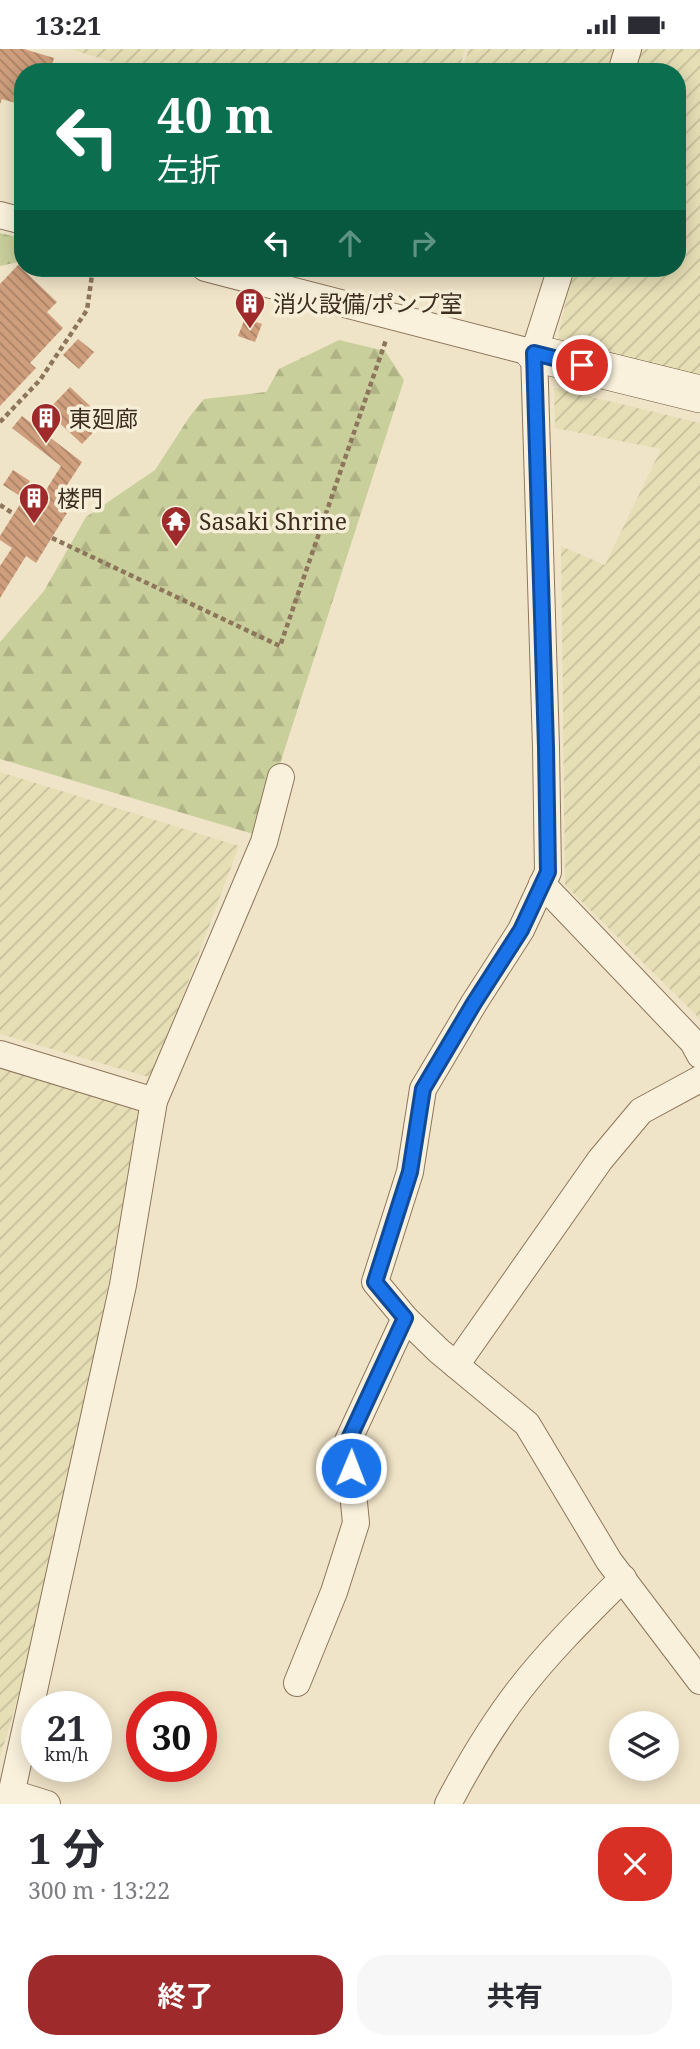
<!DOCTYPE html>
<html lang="ja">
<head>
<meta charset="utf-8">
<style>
	:root { --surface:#fff; --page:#f7f7f7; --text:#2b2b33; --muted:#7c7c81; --accent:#9e2a2b }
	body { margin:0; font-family:"Noto Serif","Noto Sans JP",serif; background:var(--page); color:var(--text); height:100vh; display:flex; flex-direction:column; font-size:26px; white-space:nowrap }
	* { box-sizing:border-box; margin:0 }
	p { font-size:23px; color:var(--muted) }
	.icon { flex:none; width:38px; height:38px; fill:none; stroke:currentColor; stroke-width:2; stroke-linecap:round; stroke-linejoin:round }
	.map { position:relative; height:1755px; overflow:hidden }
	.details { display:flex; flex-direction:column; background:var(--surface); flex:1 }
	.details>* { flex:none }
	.hud { position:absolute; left:14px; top:14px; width:672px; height:214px; border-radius:28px; box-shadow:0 4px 18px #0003; background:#0b6e4f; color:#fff; overflow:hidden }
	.fabs { position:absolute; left:609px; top:1662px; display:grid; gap:14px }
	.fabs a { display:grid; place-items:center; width:70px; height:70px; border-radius:50%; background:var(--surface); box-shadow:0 4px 18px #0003; font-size:35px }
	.speed { position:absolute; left:21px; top:1642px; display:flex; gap:14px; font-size:35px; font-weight:700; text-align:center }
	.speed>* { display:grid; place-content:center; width:91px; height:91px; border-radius:50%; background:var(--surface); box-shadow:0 4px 18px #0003; line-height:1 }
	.speed small { font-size:18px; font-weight:400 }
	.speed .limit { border:10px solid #d22; background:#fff; color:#111 }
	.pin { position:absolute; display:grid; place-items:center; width:60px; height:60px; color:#fff; margin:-30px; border:4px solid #fff; border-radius:50%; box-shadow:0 2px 7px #0007 }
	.me { position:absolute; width:77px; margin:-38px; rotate:1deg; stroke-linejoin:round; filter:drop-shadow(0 0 5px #0008) }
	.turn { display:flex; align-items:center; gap:24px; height:147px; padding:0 28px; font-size:32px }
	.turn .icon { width:91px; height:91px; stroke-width:2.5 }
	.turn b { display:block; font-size:49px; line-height:60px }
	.lanes { display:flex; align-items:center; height:66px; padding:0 28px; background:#0003; justify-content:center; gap:35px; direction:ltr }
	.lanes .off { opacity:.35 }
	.round { display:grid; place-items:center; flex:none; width:74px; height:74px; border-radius:28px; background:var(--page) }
	.overview { display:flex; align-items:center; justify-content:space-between; height:119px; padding:0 28px }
	h1 { font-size:42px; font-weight:700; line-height:52px }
	.action { display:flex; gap:14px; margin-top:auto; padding:14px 28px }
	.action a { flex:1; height:80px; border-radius:28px; background:var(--accent); color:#fff; font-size:28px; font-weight:700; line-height:80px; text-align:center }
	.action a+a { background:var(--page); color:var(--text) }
	.status { display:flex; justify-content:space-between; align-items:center; height:49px; padding:0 35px; background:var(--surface); direction:ltr }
	.status svg { height:19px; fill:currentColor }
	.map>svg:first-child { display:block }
	.farmland { fill:url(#farmland-furrows) }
	.forest { fill:url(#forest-firs) }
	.building { fill:url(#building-back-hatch) }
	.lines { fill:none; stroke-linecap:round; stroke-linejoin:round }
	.street-casing { stroke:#8d765c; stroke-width:28 }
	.secondary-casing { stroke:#6f573f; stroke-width:38 }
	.path { stroke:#8d765c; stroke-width:4.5; stroke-dasharray:5 3.5; stroke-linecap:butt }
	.street { stroke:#faf1dc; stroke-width:26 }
	.secondary { stroke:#faf1dc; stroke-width:37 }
	.route-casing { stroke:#114b97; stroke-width:18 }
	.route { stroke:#1a73e8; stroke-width:12 }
	.labels { text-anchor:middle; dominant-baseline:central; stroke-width:7; stroke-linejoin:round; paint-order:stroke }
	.poi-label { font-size:23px; fill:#3d2e20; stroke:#f7eed8; text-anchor:start }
</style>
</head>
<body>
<div class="status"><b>13:21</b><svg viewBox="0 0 49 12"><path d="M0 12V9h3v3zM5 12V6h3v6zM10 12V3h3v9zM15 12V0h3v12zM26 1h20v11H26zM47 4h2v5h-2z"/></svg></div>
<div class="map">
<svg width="700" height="1755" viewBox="0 0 700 1755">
	<defs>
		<pattern id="farmland-furrows" width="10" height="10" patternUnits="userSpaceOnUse" patternTransform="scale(1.75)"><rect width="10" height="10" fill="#e6deb5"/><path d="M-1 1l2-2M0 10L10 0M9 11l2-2" fill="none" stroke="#c6bf9b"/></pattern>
		<pattern id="forest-firs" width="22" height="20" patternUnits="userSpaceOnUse" patternTransform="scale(1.75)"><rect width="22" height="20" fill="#c9cf9b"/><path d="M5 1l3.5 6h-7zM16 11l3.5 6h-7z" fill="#aeb285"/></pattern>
		<pattern id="building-back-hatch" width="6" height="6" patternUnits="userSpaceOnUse" patternTransform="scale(1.75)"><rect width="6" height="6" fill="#cf9f7d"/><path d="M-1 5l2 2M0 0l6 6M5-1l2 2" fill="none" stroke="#a98266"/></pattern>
	</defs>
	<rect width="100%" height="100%" fill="#f0e4c8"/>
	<g class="farmland">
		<path d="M70 0H465L458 23H145Z"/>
		<path d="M469 0H700V329L557 294 569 236 519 219H677V23H461Z"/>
		<path d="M554 339 700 374V970L565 836 561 497 605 516 661 400 555 379Z"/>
		<path d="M0 723 239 797 152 1029 0 985Z"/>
		<path d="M0 1014 141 1054 95 1309 36 1587 0 1708Z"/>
	</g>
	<g class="forest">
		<path d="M0 184 23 190V212L0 217Z"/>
		<path d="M339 291 385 302 404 331 257 786 0 710V593L44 542 86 468 155 421 190 367 204 350 266 343 279 320Z"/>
	</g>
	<g class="building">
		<path d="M0 0H24L54 9 50 23H23V42L19 55 2 50 0 55Z"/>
		<path d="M18 216 57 253 47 263 63 279 30 314 36 319 0 357V235Z"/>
		<path d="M245 269 262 275 255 293 238 287Z"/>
		<path d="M78 290 94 303 79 320 63 306Z"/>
		<path d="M70 338 105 371 82 395 47 362Z"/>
		<path d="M22 367 82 413 54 456 67 464 36 514 26 507 0 549V517L12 499 0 491V487L29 441 41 449 61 417 12 379Z"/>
		<path d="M13 421 30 432 20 447 3 436Z"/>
	</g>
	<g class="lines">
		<g class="street-casing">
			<g id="street">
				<path d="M621 23 628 0"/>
				<path d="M0 166 23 172"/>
				<path d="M205 219 534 304"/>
				<path d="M561 219 534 304 546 698 548 823 521 881 474 954 423 1040 410 1123 375 1233 405 1269 439 1302 527 1375 609 1512 700 1632"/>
				<path d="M542 835 693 993 700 1006"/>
				<path d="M0 1005 154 1052"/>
				<path d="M456 1316 600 1111 641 1062 700 1030"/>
				<path d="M297 1634 334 1543 356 1474 348 1392 405 1269"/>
				<path d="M12 1744 47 1755"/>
				<path d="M9 1755 123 1236 154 1052 264 793 281 728"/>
				<path d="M448 1755C469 1715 492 1676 520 1640 551 1600 587 1565 623 1529"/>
			</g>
		</g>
		<g class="secondary-casing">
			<path id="secondary" d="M534 304 700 345"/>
		</g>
		<g class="path">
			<path d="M0 373 40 331 87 261 93 219"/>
			<path d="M0 456 14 465"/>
			<path d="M52 489 280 597 386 291"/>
		</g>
		<use href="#street" class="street"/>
		<use href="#secondary" class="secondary"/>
	</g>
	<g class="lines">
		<g class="route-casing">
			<path id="route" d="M351 1419 348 1392 405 1269 375 1233 410 1123 423 1040 474 954 521 881 548 823 546 698 534 304 582 316"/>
		</g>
		<use href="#route" class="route"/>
	</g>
	<defs>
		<g id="building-pin" transform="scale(1.575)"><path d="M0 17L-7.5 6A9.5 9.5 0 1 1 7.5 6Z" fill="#9e2a2b" stroke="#f7eed8"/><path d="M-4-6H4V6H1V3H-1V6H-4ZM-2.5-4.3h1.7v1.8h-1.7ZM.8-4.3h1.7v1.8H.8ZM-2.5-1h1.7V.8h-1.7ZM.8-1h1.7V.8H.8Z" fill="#fff"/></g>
		<g id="temple-pin" transform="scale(1.575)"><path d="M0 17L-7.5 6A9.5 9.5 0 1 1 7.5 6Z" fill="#9e2a2b" stroke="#f7eed8"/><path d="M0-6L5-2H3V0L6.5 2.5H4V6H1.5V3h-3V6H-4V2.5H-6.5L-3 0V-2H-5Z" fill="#fff"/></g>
	</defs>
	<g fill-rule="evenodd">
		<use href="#building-pin" x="250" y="254"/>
		<use href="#building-pin" x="46" y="369"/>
		<use href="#building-pin" x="34" y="449"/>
		<use href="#temple-pin" x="176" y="472"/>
	</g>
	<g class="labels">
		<g class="poi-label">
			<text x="273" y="254">消火設備/ポンプ室</text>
			<text x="69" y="369">東廻廊</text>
			<text x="57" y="449">楼門</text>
			<text x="199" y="472">Sasaki Shrine</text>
		</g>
	</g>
</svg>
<div class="fabs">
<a><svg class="icon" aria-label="layers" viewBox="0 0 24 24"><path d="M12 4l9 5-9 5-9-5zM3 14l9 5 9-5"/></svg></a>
</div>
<div class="speed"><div>21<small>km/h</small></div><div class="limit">30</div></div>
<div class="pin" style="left:582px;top:316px;background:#d93025"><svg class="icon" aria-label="arrive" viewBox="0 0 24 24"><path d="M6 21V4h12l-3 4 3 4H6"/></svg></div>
<svg class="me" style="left:351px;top:1419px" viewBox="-20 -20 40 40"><circle r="17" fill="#1a73e8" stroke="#fff" stroke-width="3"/><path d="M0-11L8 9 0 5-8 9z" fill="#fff"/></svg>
<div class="hud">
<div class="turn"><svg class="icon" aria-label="left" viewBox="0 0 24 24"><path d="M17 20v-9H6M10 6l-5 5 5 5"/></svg><div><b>40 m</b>左折</div></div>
<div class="lanes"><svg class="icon" aria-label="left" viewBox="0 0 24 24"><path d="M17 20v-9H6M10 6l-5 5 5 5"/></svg><svg class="icon off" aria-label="ahead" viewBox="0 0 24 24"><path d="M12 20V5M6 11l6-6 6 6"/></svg><svg class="icon off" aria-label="right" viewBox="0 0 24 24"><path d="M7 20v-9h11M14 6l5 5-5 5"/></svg></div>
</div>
</div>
<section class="details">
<div class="overview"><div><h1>1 分</h1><p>300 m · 13:22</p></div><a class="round" style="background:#d93025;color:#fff"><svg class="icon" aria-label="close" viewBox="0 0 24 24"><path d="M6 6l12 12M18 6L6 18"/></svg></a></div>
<div class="action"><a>終了</a><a>共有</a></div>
</section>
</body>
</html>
